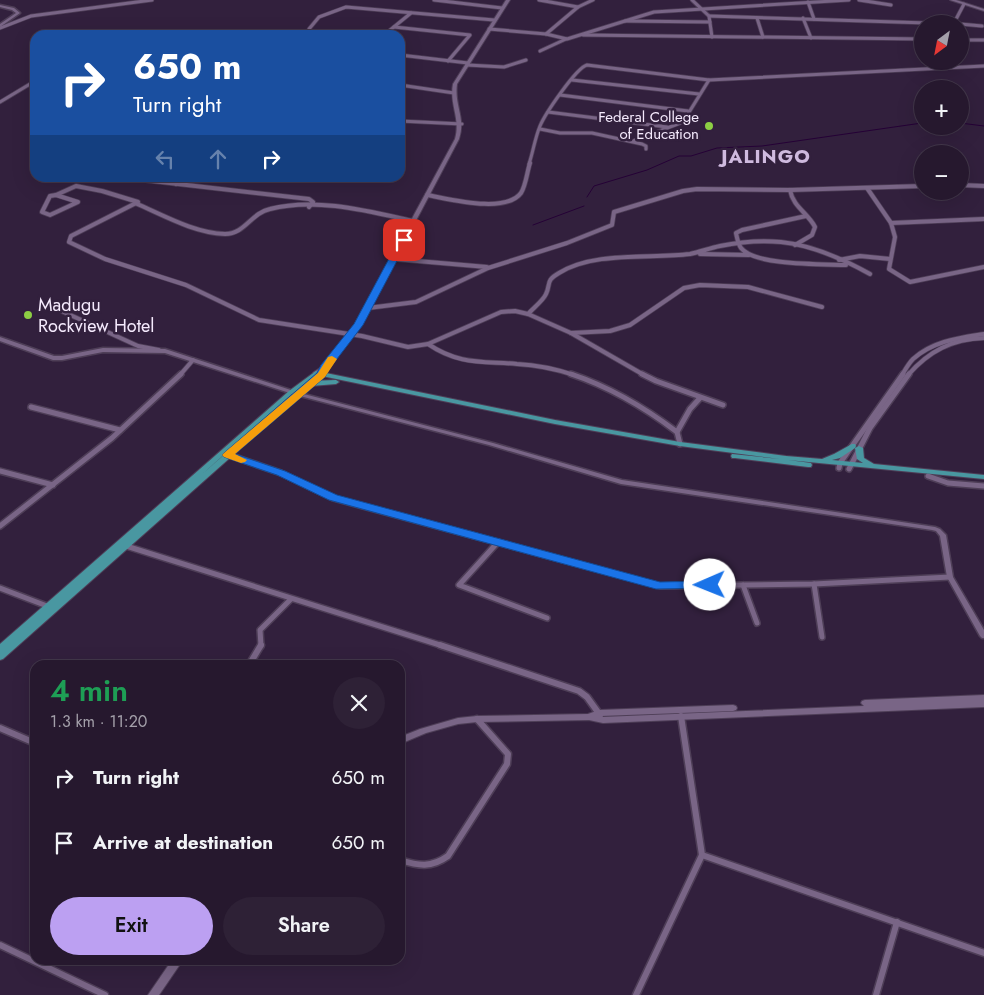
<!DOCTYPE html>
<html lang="en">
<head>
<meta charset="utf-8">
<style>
	:root { --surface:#26182e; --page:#2e2136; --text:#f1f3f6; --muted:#a4a0aa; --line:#42374a; --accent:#bca0f2 }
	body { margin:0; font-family:Jost,sans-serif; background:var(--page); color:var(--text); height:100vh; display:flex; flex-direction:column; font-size:19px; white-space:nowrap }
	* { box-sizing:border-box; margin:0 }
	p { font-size:16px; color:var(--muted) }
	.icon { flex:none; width:28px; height:28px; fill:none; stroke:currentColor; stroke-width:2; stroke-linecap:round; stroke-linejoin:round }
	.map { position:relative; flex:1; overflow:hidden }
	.panel { position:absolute; left:30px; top:660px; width:375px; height:305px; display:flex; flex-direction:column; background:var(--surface); border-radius:15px; box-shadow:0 5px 20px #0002,0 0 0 1px var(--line) }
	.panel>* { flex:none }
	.guide { position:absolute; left:30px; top:30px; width:375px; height:152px; border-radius:15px; box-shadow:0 5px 20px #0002,0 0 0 1px var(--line); background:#1a4fa0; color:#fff; overflow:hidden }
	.needle { width:32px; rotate:212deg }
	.tools { position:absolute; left:914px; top:15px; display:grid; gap:10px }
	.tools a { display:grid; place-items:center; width:55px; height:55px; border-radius:50%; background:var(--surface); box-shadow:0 5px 20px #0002,0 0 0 1px var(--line); font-size:25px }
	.pin { position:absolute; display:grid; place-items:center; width:42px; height:42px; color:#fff; margin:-21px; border-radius:10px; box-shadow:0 2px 8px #0006 }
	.me { position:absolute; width:55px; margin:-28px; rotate:269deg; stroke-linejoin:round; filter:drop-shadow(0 0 4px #0008) }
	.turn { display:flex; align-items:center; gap:18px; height:105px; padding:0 20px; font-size:22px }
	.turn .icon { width:65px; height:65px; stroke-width:2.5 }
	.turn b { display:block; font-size:35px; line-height:42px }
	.lanes { display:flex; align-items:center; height:48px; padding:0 20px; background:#0003; justify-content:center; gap:25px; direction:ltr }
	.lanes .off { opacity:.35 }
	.round { display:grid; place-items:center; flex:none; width:52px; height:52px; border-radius:26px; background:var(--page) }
	.head { display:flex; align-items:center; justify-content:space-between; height:85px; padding:0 20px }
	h1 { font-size:30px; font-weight:600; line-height:38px; color:#1e9e55 }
	.button { display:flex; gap:10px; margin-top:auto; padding:10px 20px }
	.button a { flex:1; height:58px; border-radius:30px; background:var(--accent); color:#111; font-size:20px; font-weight:600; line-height:58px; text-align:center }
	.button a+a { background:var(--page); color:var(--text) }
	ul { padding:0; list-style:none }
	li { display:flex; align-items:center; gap:15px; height:65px; padding:0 20px }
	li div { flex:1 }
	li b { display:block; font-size:19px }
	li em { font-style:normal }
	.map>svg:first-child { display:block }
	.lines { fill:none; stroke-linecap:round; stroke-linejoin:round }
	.stream { stroke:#250136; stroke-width:1 }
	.minor-far3-casing { stroke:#4e3e57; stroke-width:4.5 }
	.minor-far2-casing { stroke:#4e3e57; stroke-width:5.5 }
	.minor-far1-casing { stroke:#4e3e57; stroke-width:8 }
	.minor-casing { stroke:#4e3e57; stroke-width:9 }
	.tertiary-casing { stroke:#4e3e57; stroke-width:3 }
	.secondary-casing { stroke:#4e3e57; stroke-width:2 }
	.primary-casing { stroke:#4e3e57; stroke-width:2 }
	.minor-far3 { stroke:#796586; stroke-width:3 }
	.minor-far2 { stroke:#796586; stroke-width:4 }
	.minor-far1 { stroke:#796586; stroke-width:5 }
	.minor { stroke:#796586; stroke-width:6 }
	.tertiary { fill:#796586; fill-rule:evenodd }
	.secondary { fill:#796586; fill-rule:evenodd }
	.primary { fill:#4997a1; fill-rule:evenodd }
	.route { fill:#1a73e8; stroke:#114b97 }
	.slow { fill:#f59e0b }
	.poi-dot { fill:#8dce44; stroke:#32203d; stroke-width:2 }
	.labels { text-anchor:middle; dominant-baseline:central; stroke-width:5; stroke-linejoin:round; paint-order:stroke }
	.far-poi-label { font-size:15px; fill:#f5eafd; stroke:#32203d; text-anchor:end }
	.poi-label { font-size:18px; fill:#f5eafd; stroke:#32203d; text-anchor:start }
	.far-district-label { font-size:19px; font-weight:bold; letter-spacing:1px; fill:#cfbadf; stroke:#32203d }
</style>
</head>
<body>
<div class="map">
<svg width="984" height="995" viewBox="0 0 984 995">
	<rect width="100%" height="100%" fill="#32203d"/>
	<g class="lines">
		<g class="stream">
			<path d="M960 123 984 126"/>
			<path d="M587 197 594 186 647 170 679 156H691L717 148 762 146 922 123"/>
			<path d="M533 225 584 206"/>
		</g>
		<g class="minor-far3-casing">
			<g id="minor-far3">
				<path d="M434 0 502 8"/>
				<path d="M539 0 578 7"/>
				<path d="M692 0 709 16 712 37"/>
				<path d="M859 0 891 5"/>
				<path d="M808 2 814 19"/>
				<path d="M709 16 959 24"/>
				<path d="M757 18 763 37"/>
				<path d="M803 18 811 38"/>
				<path d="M625 21 710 22"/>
				<path d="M954 23 964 4"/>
				<path d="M960 24 982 26"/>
				<path d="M394 27 470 35 448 61"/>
				<path d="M0 28 31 16 152 0"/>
				<path d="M489 29 546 34 567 39 654 12 849 0"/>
				<path d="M546 34 578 7 593 0"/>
				<path d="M313 35 309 29 319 17 346 7 494 20"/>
				<path d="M384 35 411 13"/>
				<path d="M583 35 922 39"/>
				<path d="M960 40H984"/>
				<path d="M540 51 566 39"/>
				<path d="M400 55 468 63"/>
				<path d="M467 65 504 67 526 60"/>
				<path d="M572 80 699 94"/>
				<path d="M400 85 454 93"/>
				<path d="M560 95 688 111"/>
				<path d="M0 102 35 81"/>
				<path d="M548 112 667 127"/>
				<path d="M400 121 462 124"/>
				<path d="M540 129 560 133H592L642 144 646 146V149"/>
				<path d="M633 141 683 122 709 80"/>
				<path d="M529 164C533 152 535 138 540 126 545 114 576 68 587 65L709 80 984 66"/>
			</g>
		</g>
		<g class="minor-far2-casing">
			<g id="minor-far2">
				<path d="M126 178 309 199 313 202 309 207"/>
				<path d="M176 184 181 178"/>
				<path d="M960 185 984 186"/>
				<path d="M867 188 891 223 895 237 889 269 910 282 984 267"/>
				<path d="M790 190C793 207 808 213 815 227L812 235 795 245"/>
				<path d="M56 195 78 202 50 215 42 212 50 196Z"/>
				<path d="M56 195 76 186 102 191 138 202 71 236 69 242 105 259 186 285 259 320 362 336 408 347 428 344 501 312 515 311 528 314 571 333 644 375"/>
				<path d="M427 195C450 199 505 214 521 193 526 185 527 172 530 163"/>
				<path d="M135 203C163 215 194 233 225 234 245 234 251 213 270 209 315 197 368 211 413 221"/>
				<path d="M806 216 742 230 736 233C737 238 738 244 741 248 755 266 823 264 846 265"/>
				<path d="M891 223 984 219"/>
				<path d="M700 254 749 255"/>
				<path d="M394 259 487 267"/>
				<path d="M839 260 860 256 890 259"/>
				<path d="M55 308 138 346 159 350"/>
				<path d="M368 308 416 302 488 268 567 243 612 225 614 212 683 191 697 189 790 190 922 186"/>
				<path d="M528 314C533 308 543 301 546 294 551 284 545 281 559 273 594 251 650 259 690 254 700 252 710 248 720 246 739 242 761 240 781 242 812 245 843 259 870 274"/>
				<path d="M571 333 610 331 630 325 684 288 700 285 748 287 822 307"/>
				<path d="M428 344C459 365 482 361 517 364 536 365 556 369 574 375"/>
				<path d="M180 375 193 360"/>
				<path d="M902 375C905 370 909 363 913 359 933 341 959 338 984 334"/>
				<path d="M908 375C929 351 952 339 984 338"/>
			</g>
		</g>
		<g class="minor-far1-casing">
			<g id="minor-far1">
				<path d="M571 374C610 387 644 407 677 432L680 444"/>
				<path d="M642 374 656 381 723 405"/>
				<path d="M31 407 120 430"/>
				<path d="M677 432 690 409 700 398"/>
				<path d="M226 454 281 473 333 498 660 586 814 584 950 577"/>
				<path d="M839 468 840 463 903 374"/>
				<path d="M849 469 870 428 909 374"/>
				<path d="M0 471 53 485"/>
				<path d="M928 476 948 483 984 486"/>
				<path d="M0 526 112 438 181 374"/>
				<path d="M498 542 459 585 547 618"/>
				<path d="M123 545 443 646"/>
				<path d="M814 584 822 637"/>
				<path d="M743 585 757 623"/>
				<path d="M0 588 47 606"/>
				<path d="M261 646 260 630 291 599"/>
			</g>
		</g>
		<g class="minor-casing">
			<g id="minor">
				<path d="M440 645 579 691 587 697 600 715"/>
				<path d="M249 665 261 645"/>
				<path d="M681 716 702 855 984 953"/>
				<path d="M0 728 35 743"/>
				<path d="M400 860C419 866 431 868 448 856L507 764 508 754 477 719"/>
				<path d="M0 945 105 995"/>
				<path d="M636 995 702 855"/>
				<path d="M876 995 897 922"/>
			</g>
		</g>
		<g class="tertiary-casing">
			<g id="tertiary">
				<path d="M0 5 14 8 20 13 0 27V24L16 13 12 10 0 7Z"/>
				<path d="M0 337 54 356H62L103 348 165 349 300 393 493 443 622 480 935 527 940 529 946 535 953 577 984 630V638H982L980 636 947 577 940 536 936 531 932 530 621 484 489 445 296 395 165 353 103 352 62 360H53L0 341Z"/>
			</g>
		</g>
		<g class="secondary-casing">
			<g id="secondary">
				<path d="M506 0H510L457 84C454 106 466 117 459 139L361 325 327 368 318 374H314L313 373 314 372 323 366 355 324 455 139C461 118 449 105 453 84Z"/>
				<path d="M950 0H956L984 9V11Z"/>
				<path d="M984 695V707L603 723 589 720 477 722 458 724 426 733 400 744V737L420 729 458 718 477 716 588 714 599 710 733 705 736 706 737 708 736 710 733 711 600 716 603 717 864 706 861 703 862 701 865 700Z"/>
				<path d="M172 960H183L159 995H148Z"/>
			</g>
		</g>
		<g class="primary-casing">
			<path id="primary" d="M316 371 555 420 680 442 786 456 822 459 834 454 852 444H855L856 446 855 448 840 458 832 460 863 463 857 459 855 448 859 446 863 448 864 458 874 464 984 475V479L788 460 811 463 812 465 811 467H808L735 458H732L731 456 732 454 780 459 680 446 555 424 317 375 310 381 336 380 339 382 336 384 311 386 3 659 0 660V644L289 391ZM299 389 200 476 293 393Z"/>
		</g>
		<use href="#minor-far3" class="minor-far3"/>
		<use href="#minor-far2" class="minor-far2"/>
		<use href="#minor-far1" class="minor-far1"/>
		<use href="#minor" class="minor"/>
		<use href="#tertiary" class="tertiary"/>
		<use href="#secondary" class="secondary"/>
		<use href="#primary" class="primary"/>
	</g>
	<path class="route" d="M404 238 408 240 363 325 330 368 325 377 235 454 285 471 337 495 660 582 710 581 716 585 714 588 656 589 329 500 277 475 224 457 222 455 224 453 317 373 321 365 354 324 399 240Z"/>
	<path class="slow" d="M332 356 337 359 325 377 235 454 247 460 245 462 241 463 224 457 222 455 224 453 318 373 328 357Z"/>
	<g class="poi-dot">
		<circle cx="709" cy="126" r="5"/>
		<circle cx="28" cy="315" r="5"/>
	</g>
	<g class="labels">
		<g class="far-poi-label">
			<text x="699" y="117">Federal College<tspan x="699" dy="17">of Education</tspan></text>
		</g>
		<g class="poi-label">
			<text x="38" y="305">Madugu<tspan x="38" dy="21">Rockview Hotel</tspan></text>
		</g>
		<g class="far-district-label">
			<text x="766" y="156">JALINGO</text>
		</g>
	</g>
</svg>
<div class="tools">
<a><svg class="needle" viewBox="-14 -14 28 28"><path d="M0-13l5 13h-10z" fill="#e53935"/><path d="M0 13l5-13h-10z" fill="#a4a0aa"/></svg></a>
<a>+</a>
<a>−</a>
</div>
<div class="pin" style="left:404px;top:240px;background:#d93025"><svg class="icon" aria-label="arrive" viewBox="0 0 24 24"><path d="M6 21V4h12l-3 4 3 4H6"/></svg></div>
<svg class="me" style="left:710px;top:585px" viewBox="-20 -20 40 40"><circle r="19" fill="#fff"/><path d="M0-13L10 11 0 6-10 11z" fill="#1a73e8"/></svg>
<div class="guide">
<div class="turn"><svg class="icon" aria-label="right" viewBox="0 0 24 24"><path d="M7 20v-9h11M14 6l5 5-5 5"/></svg><div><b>650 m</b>Turn right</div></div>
<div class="lanes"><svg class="icon off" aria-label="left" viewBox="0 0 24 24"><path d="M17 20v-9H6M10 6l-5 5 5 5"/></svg><svg class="icon off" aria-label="ahead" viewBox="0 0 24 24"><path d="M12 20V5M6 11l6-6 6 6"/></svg><svg class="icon" aria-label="right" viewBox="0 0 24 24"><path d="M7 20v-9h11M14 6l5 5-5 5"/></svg></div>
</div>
<section class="panel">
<div class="head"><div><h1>4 min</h1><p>1.3 km · 11:20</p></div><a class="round"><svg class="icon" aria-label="close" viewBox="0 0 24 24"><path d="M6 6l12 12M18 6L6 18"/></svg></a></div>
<ul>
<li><svg class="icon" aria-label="right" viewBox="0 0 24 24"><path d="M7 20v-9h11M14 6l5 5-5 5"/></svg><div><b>Turn right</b></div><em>650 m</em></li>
<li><svg class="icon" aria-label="arrive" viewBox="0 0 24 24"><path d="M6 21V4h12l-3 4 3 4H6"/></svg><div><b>Arrive at destination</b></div><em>650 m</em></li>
</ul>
<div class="button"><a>Exit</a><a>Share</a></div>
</section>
</div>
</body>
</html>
